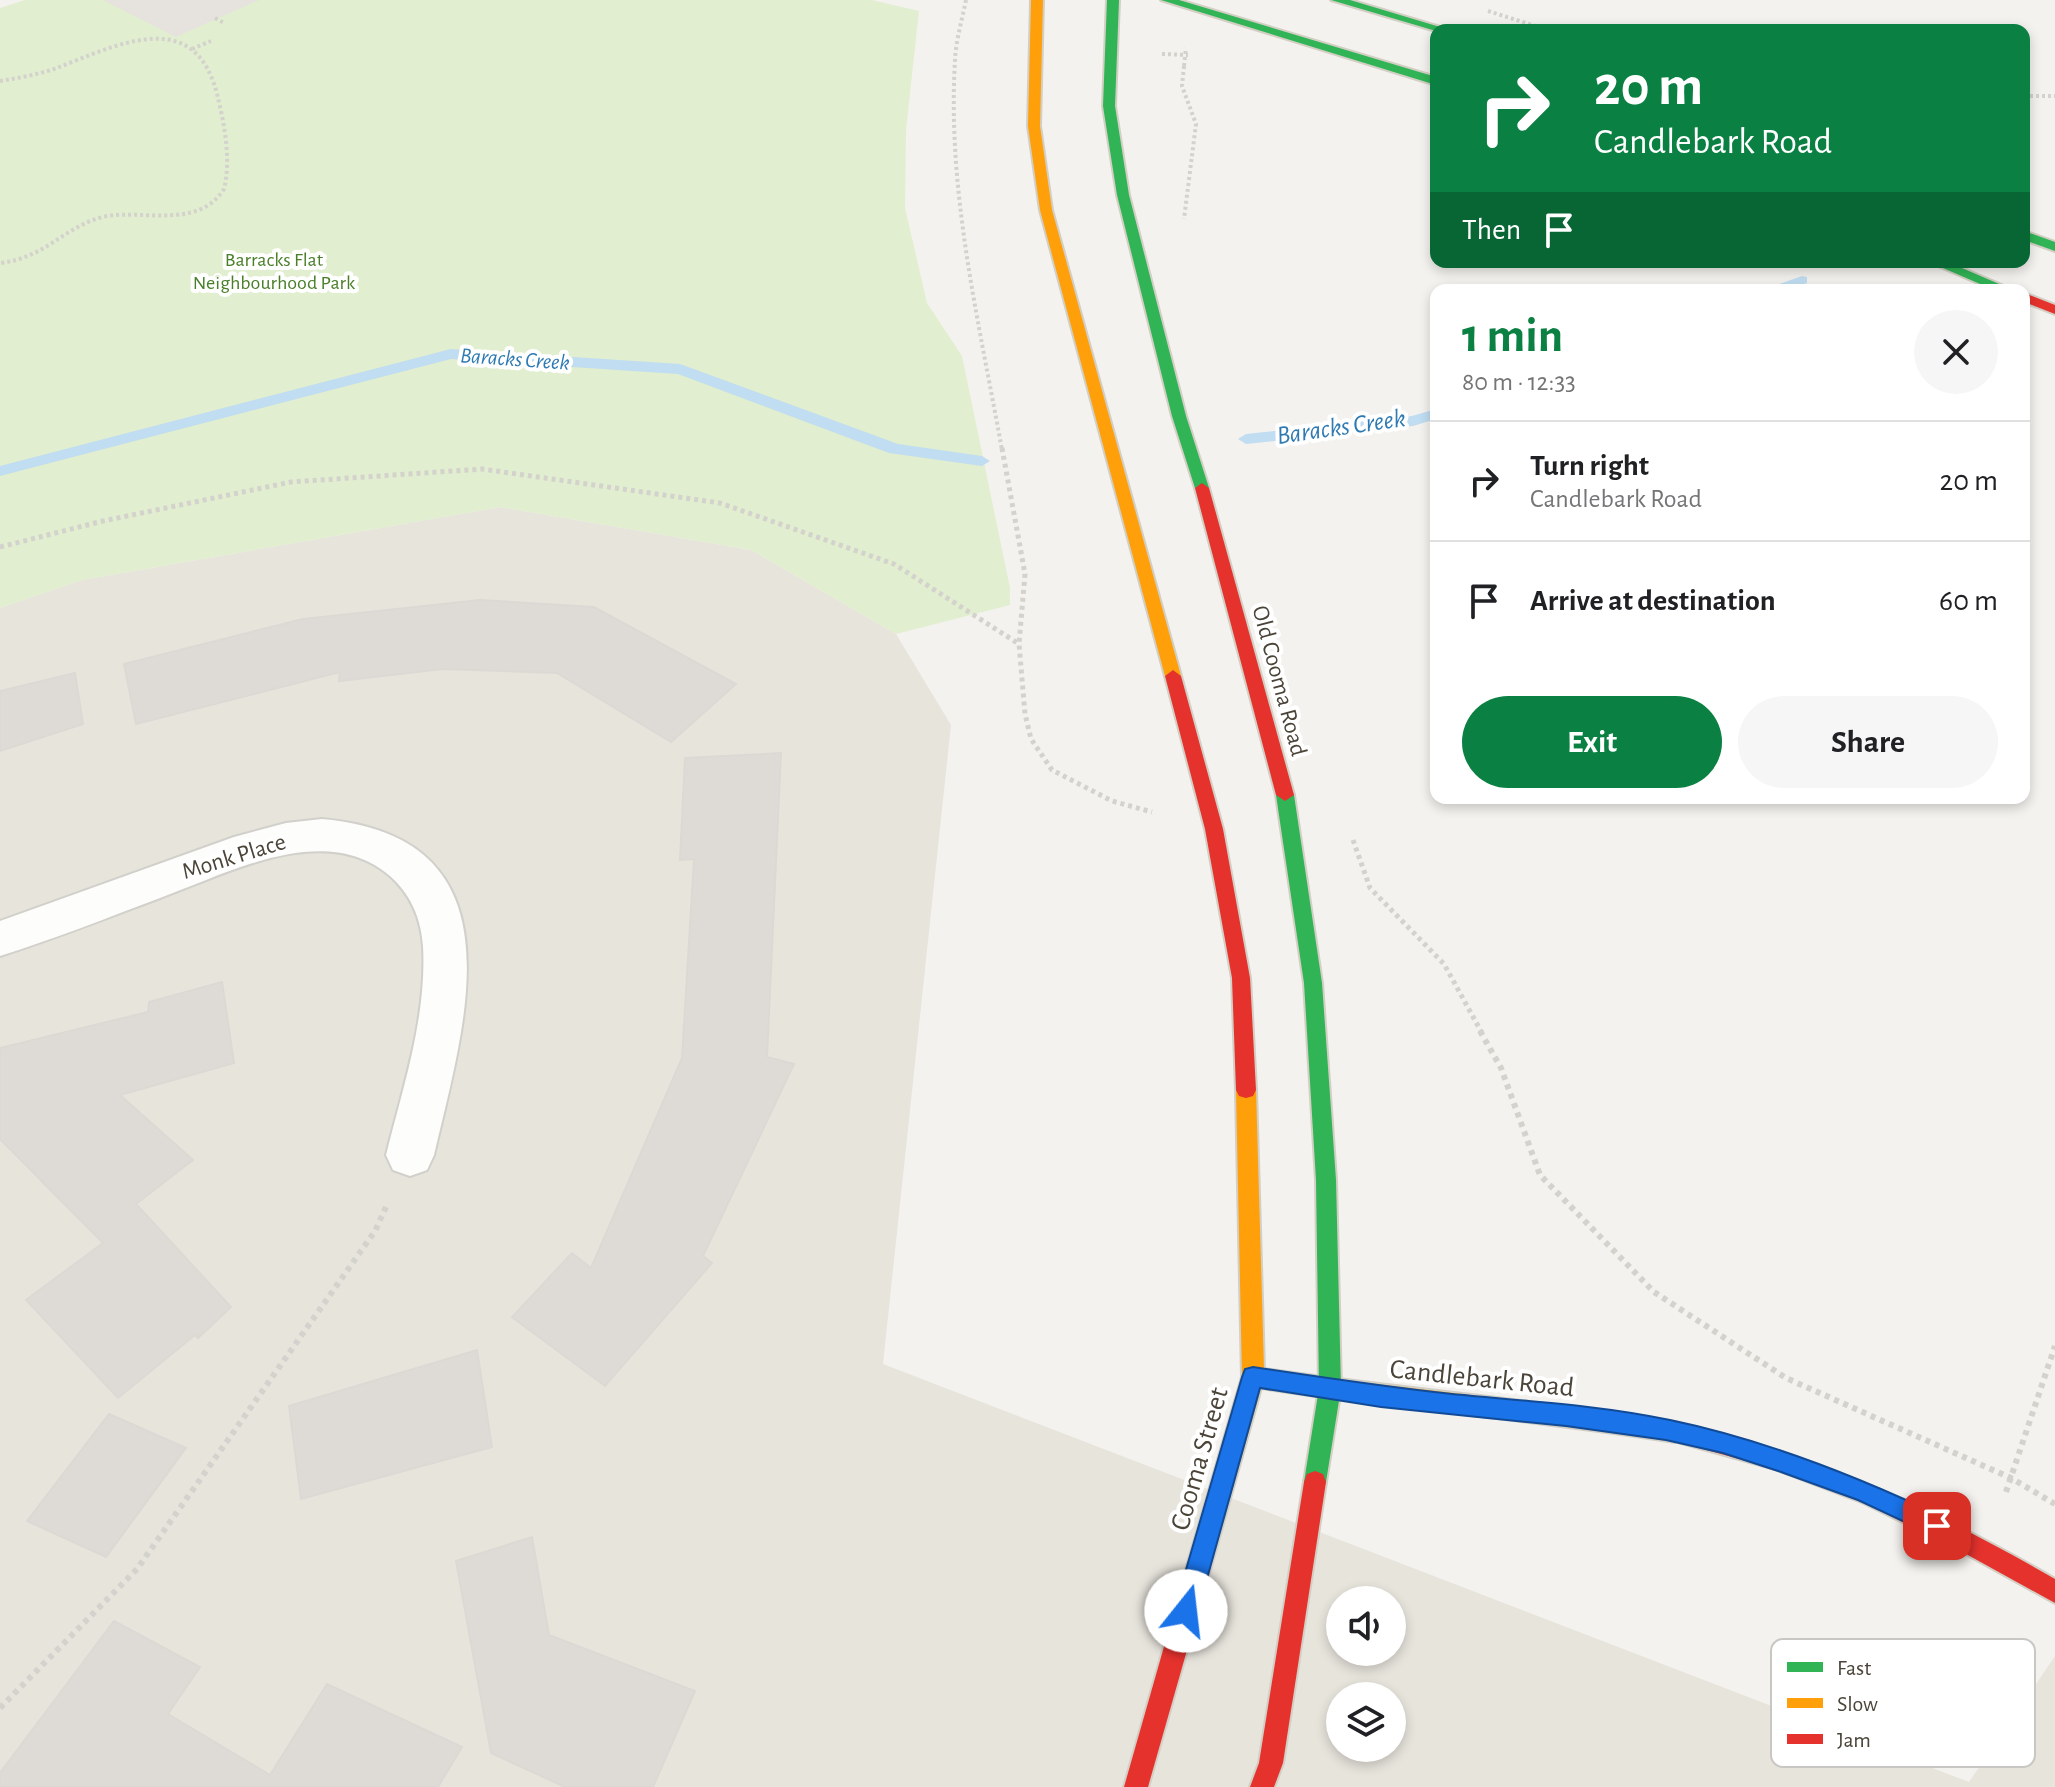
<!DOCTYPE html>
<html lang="en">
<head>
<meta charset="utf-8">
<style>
	:root { --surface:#fff; --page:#f6f6f6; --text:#202124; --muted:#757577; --line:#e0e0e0; --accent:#0b8043 }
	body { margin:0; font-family:"Alegreya Sans",sans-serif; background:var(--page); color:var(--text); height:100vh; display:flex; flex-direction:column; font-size:30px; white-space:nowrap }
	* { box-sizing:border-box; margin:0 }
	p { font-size:26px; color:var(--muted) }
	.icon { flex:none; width:44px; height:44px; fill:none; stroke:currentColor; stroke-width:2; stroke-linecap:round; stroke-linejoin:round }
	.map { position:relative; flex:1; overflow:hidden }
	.sheet { position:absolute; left:1430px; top:284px; width:600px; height:520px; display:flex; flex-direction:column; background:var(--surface); border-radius:16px; box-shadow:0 4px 12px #0003 }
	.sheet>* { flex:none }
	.top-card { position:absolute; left:1430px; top:24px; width:600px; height:244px; border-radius:16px; box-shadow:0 4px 12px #0003; background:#0b8043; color:#fff; overflow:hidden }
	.buttons { position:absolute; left:1326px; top:1586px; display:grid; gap:16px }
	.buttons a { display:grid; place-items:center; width:80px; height:80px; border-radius:50%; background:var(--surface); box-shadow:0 4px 12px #0003; font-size:40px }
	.pin { position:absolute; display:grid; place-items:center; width:68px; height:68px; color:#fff; margin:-34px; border-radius:16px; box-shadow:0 4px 12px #0006 }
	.me { position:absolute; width:88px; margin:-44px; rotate:16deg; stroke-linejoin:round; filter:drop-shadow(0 0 6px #0008) }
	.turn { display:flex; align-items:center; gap:28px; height:168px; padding:0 32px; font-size:36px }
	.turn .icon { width:104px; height:104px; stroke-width:2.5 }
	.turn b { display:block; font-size:56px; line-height:68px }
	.then { display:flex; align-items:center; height:76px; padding:0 32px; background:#0003; gap:16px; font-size:30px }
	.round { display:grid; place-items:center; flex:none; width:84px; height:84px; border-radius:42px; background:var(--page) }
	.headline { display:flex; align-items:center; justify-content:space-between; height:136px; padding:0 32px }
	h1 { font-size:48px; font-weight:700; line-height:60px; color:var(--accent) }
	.button { display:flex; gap:16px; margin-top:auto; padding:16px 32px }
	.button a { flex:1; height:92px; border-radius:48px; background:var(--accent); color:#fff; font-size:32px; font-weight:700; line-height:92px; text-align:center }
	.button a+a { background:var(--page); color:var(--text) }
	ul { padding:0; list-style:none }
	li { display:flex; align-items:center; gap:24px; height:120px; padding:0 32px; border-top:2px solid var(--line) }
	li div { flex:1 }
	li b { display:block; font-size:30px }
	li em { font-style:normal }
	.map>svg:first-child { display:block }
	.residential { fill:#e7e4dc; fill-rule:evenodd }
	.green { fill:#e1eecf }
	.parking { fill:#e6e3df }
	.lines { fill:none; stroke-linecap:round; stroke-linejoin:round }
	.stream { fill:#c0ddf1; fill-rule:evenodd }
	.building { fill:#dedbd6; stroke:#dcd9d4; stroke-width:2 }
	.street-casing { stroke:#d2d0cb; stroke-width:4 }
	.fast-casing { stroke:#d3cfc5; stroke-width:4 }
	.slow-casing { stroke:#d3cfc5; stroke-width:4 }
	.jam-casing { stroke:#d3cfc5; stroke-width:4 }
	.path-far2 { stroke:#d3d2cc; stroke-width:4; stroke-dasharray:3 3; stroke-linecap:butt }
	.path-far1 { stroke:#d3d2cc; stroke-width:5; stroke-dasharray:4 4; stroke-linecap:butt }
	.path { stroke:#d3d2cc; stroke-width:6; stroke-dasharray:5 5; stroke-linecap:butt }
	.street { fill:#fdfdfc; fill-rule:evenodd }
	.fast { fill:#30b455; fill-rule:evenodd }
	.slow { fill:#ff9f0a; fill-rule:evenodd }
	.jam { fill:#e5322d; fill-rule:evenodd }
	.path-bridge { stroke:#d3d2cc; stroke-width:4; stroke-dasharray:3 3; stroke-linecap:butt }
	.route { fill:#1a73e8; stroke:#114b97; stroke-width:2 }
	.labels { text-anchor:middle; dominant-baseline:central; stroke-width:8; stroke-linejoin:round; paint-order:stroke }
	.far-park-label { font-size:20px; fill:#4a7f2a; stroke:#fff }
	.far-water-label { font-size:22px; font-style:italic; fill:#2e7ab2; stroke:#fff }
	.street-label { font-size:24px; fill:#4b4439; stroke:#fff }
	.water-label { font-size:26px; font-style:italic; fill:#2e7ab2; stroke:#fff }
	.near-street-label { font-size:28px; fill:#4b4439; stroke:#fff }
	.key { fill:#fff; stroke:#c9c7c4; stroke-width:2 }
	.key-label { font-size:22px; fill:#4b4439 }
</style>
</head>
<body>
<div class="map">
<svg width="2055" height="1787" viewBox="0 0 2055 1787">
	<rect width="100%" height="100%" fill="#f4f2ee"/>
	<path class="residential" d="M501 507 751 550 896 634 951 725 883 1364 1969 1782 2055 1656V1787H0V608L82 580ZM1340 1600H1392V1652H1340ZM1340 1696H1392V1748H1340Z"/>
	<path class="green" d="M25 0H872L919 11 906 130 905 208 927 303 962 356 1010 588V605L896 634 751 550 501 507 82 580 0 608V8Z"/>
	<path class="parking" d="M103 0H259L176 37Z"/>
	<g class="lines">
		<g class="stream">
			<path d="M1802 276 1807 277V283L1785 290H1763Z"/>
			<path d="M451 349 680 364 898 444 982 456 990 461 982 466 889 453 678 374 451 359 0 476V466Z"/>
			<path d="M1436 409V419L1413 426 1246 444 1238 439 1246 434 1412 416Z"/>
		</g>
	</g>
	<g class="building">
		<path d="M480 600 594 607 736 684 671 742 557 673 443 669 339 681 340 672 136 724 124 664 303 619Z"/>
		<path d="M75 673 83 724 0 751V691Z"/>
		<path d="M781 753 767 1057 794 1064 703 1256 712 1263 605 1386 512 1317 572 1253 591 1268 682 1058 694 859 680 860 685 758Z"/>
		<path d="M222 982 234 1063 120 1095 193 1160 136 1204 231 1307 198 1338 195 1335 118 1398 26 1300 103 1243 0 1139V1048L148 1012 149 1002Z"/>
		<path d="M477 1350 492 1447 301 1499 289 1406Z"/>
		<path d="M109 1414 186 1448 106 1557 27 1521Z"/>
		<path d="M532 1537 549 1635 695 1691 653 1787H565L491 1753 456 1561Z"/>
		<path d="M114 1621 200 1667 168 1714 270 1775 327 1684 462 1747 438 1787H0V1773Z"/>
	</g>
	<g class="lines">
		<g class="street-casing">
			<path id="street" d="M322 819C525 837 465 1021 434 1155L427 1170 410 1176 393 1170 386 1155C403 1087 427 1017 423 946 421 918 411 895 390 876 325 820 229 873 160 898 107 918 54 939 0 956V921L234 837 286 823Z"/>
		</g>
		<g class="fast-casing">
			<g id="fast">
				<path d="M1107 0H1119L1115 106 1129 195 1186 416 1209 488 1202 493 1195 488 1172 416 1117 195 1103 106Z"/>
				<path d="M1161 0H1179L1436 77V85Z"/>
				<path d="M1331 0H1350L1450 30 1436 31Z"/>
				<path d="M2024 231 2055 242V251L2024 240Z"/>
				<path d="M1929 262H1948L2013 290H1994Z"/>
				<path d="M1285 789 1294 795 1322 983 1336 1180 1341 1388 1326 1482 1323 1490 1315 1493 1307 1490 1304 1482 1319 1388 1316 1180 1304 983 1276 795Z"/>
			</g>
		</g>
		<g class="slow-casing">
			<g id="slow">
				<path d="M1031 0H1043L1040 126 1052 210 1181 676 1173 682 1165 676 1040 210 1028 126Z"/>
				<path d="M1246 1082 1253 1084 1256 1090 1264 1369C1400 1389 1538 1400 1675 1422L1683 1425 1686 1432 1683 1439 1675 1442C1537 1420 1398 1409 1261 1388L1211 1566 1207 1574 1199 1577 1191 1574 1187 1566 1242 1377 1236 1090 1239 1084Z"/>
			</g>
		</g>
		<g class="jam-casing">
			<g id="jam">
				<path d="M2024 293 2055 305V314L2024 302Z"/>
				<path d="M1202 483 1209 488 1294 795 1285 801 1276 795 1195 488Z"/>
				<path d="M1173 670 1181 676 1223 829 1250 978 1256 1090 1253 1096 1246 1098 1239 1096 1236 1090 1232 978 1205 829 1165 676Z"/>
				<path d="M1675 1422C1811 1453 1934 1509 2055 1579V1603L1957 1549 1864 1503 1775 1469 1667 1439 1664 1432 1667 1425Z"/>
				<path d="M1315 1471 1323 1474 1326 1482 1283 1763 1274 1787H1250L1259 1763 1304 1482 1307 1474Z"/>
				<path d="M1199 1555 1207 1558 1211 1566 1148 1787H1124L1187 1566 1191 1558Z"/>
			</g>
		</g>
		<g class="path-far2">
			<path d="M966 0C962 20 956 40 955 60 947 192 979 322 1002 450"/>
			<path d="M1488 11 1548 30"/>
			<path d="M215 18 224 23"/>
			<path d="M192 49 211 41"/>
			<path d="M1162 54 1188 55"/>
			<path d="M1184 66 1182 86 1196 124 1184 219"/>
			<path d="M0 81C18 78 36 75 54 69 116 46 196 2 218 98 225 127 231 161 224 189 199 229 145 210 107 216 66 224 47 258 0 263"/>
			<path d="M2024 96H2055"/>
		</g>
		<g class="path-far1">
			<path d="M1002 448 1025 574 1019 644 1025 714 1031 739 1052 770 1112 801 1152 812"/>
			<path d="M0 547 103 521 291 482 482 469 720 503 894 564 1019 644"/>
			<path d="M1353 840 1370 888 1444 964 1482 1033"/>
		</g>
		<g class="path">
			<path d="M1480 1031 1501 1068 1540 1175 1654 1292 1786 1378 2011 1478 2055 1504"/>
			<path d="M2006 1492 2055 1346"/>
			<path d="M0 1708 137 1569 375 1231 386 1207"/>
		</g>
		<use href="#street" class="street"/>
		<use href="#fast" class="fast"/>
		<use href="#slow" class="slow"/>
		<use href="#jam" class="jam"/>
		<path class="path-bridge" d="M1184 66 1186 48"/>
	</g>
	<path class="route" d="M1253 1367C1319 1377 1385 1387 1452 1394 1524 1401 1599 1405 1670 1420 1766 1440 1857 1476 1945 1518L1948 1526 1945 1534 1937 1537 1858 1500 1781 1472 1723 1453 1666 1440 1566 1426 1381 1407 1260 1388 1198 1611 1194 1619 1186 1623 1177 1619 1174 1611 1242 1377 1245 1369Z"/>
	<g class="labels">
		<g class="far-park-label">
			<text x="274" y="260">Barracks Flat<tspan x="274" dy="23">Neighbourhood Park</tspan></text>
		</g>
		<g class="far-water-label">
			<text transform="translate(515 359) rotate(4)">Baracks Creek</text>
		</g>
		<g class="street-label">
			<text transform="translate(1279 681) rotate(75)">Old Cooma Road</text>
			<text transform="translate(234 857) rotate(-17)">Monk Place</text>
		</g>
		<g class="water-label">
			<text transform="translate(1341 427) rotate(-8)">Baracks Creek</text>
		</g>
		<g class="near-street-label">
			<text transform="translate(1482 1379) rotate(6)">Candlebark Road</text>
			<text transform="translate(1200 1459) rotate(-74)">Cooma Street</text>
		</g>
	</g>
	<rect x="1771" y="1639" width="264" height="128" rx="12" class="key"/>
	<rect x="1787" y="1662" width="36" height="10" fill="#30b455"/>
	<rect x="1787" y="1698" width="36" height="10" fill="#ff9f0a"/>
	<rect x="1787" y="1734" width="36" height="10" fill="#e5322d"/>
	<g class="key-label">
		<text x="1837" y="1675">Fast</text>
		<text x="1837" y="1711">Slow</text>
		<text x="1837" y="1747">Jam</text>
	</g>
</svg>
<div class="buttons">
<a><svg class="icon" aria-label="sound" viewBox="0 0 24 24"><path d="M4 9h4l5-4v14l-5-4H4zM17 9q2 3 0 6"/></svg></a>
<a><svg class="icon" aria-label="layers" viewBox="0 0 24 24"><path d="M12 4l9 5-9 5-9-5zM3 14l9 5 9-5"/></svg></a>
</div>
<div class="pin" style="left:1937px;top:1526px;background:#d93025"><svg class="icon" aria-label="arrive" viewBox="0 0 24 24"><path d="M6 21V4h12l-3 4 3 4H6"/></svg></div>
<svg class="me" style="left:1186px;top:1611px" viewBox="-20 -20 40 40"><circle r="19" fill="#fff"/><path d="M0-13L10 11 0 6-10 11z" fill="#1a73e8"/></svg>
<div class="top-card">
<div class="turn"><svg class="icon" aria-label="right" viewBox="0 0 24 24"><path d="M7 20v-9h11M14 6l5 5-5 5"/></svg><div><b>20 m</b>Candlebark Road</div></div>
<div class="then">Then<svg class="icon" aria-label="arrive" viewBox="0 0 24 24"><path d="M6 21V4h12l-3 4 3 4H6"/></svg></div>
</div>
<section class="sheet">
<div class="headline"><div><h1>1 min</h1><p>80 m · 12:33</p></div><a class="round"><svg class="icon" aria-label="close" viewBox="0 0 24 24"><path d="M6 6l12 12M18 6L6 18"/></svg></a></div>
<ul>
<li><svg class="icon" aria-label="right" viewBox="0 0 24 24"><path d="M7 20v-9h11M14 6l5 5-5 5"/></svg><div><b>Turn right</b><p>Candlebark Road</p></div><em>20 m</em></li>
<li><svg class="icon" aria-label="arrive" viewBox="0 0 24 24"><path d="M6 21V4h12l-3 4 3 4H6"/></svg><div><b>Arrive at destination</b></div><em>60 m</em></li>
</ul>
<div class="button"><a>Exit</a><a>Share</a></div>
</section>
</div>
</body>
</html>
